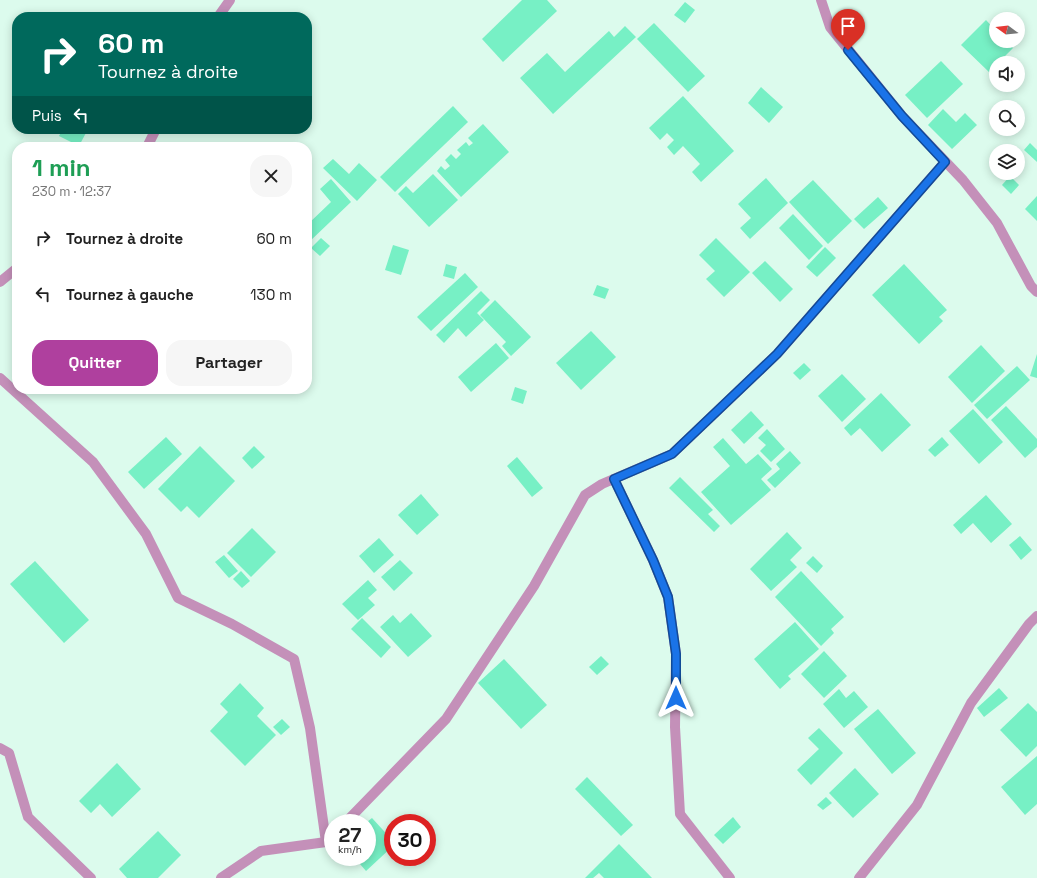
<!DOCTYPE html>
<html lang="fr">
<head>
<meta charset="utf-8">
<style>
	:root { --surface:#fff; --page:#f6f6f6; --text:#222; --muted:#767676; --accent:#af409e }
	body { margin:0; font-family:"Space Grotesk",sans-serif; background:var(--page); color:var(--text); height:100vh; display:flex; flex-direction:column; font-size:15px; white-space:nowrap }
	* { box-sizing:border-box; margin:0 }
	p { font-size:13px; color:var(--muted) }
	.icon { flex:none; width:22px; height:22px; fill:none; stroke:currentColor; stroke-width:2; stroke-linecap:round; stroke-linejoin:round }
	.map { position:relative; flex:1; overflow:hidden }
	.sheet { position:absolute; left:12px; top:142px; width:300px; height:252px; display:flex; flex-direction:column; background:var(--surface); border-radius:16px; box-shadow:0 2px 10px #0003 }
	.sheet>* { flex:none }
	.top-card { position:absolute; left:12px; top:12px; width:300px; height:122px; border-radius:16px; box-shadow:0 2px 10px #0003; background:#00695c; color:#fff; overflow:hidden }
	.needle { width:26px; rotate:285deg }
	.controls { position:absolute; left:989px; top:12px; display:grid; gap:8px }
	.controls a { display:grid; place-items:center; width:36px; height:36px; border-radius:50%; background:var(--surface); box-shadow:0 2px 10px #0003; font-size:20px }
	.speed { position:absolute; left:324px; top:814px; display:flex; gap:8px; font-size:20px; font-weight:700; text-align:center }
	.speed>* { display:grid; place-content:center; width:52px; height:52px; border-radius:50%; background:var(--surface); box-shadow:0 2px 10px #0003; line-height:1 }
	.speed small { font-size:10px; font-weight:400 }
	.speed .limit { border:6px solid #d22; background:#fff; color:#111 }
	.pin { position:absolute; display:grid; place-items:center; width:34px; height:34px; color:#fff; margin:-41px -17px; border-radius:50% 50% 50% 0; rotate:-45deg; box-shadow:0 0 4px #0007 }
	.pin .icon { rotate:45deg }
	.me { position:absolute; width:44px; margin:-22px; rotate:0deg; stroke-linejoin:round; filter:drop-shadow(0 0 3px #0008) }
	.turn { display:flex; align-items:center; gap:14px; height:84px; padding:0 20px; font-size:18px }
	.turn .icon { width:52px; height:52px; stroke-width:2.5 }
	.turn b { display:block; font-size:28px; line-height:34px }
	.then { display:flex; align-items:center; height:38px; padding:0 20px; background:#0003; gap:8px; font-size:15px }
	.round { display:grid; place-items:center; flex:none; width:42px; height:42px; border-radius:16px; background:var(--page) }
	.overview { display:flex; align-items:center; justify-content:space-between; height:68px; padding:0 20px }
	h1 { font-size:24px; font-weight:600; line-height:30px; color:#1e9e55 }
	.primary-button { display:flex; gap:8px; margin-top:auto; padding:8px 20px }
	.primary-button a { flex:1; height:46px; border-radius:16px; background:var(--accent); color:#fff; font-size:16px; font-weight:600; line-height:46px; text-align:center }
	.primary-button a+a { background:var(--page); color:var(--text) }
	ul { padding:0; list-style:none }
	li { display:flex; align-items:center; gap:12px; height:56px; padding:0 20px }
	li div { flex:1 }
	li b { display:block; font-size:15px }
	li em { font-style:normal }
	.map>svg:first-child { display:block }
	.building { fill:#77f0c5 }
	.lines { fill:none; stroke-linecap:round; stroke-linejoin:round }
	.minor { stroke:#c490b9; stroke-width:10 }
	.route-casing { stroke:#114b97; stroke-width:10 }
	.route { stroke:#1a73e8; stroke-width:7 }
</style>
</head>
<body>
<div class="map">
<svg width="1037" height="878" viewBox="0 0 1037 878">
	<rect width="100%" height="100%" fill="#dcfbed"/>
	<g class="building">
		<path d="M522 0H547L557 11 503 62 482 39Z"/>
		<path d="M685 2 695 10 685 23 674 15Z"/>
		<path d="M986 20 996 31V41H1006L1013 48 998 63H996V65L989 72 961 45Z"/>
		<path d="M654 23 705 76 688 92 637 39Z"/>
		<path d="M625 26 636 37 553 114 520 78 547 53 565 72 609 31 614 37Z"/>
		<path d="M941 61 963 84 927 118 905 95Z"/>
		<path d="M761 87 783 107 769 123 748 103Z"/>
		<path d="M683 96 734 151 701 182 692 172 700 164 683 146 674 155 667 147 674 140 667 133 660 140 649 128Z"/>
		<path d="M453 106 468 122 395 192 380 177Z"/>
		<path d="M943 109 956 122 965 113 977 125 952 149 928 125Z"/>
		<path d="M483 124 509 152 461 197 437 171 441 166 445 170 450 166 445 160 451 154 456 159 461 154 457 150 466 142 469 146 473 143 468 138Z"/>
		<path d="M63 129H88L79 146 59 136Z"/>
		<path d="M1030 143 1037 150V162L1024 150Z"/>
		<path d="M333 159 349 174 359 163 377 180 357 201 323 168Z"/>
		<path d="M433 174 458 200 429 227 398 194 406 186 413 193Z"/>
		<path d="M1010 176 1019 185 1011 194 1002 185Z"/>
		<path d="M766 178 788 203 750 239 740 228 751 218 738 204Z"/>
		<path d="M331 179 351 202 309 242 307 241V225L331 202 320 189Z"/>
		<path d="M813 180 852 221 828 244 789 202Z"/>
		<path d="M1037 196V221L1025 209Z"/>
		<path d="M878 197 888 208 864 229 854 219Z"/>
		<path d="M793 214 823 246 809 260 779 228Z"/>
		<path d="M321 238 330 246 320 256 311 248Z"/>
		<path d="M716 238 750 272 724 297 706 279 715 271 699 255Z"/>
		<path d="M393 245 409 250 401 275 385 270Z"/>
		<path d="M825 247 836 258 817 277 806 267Z"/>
		<path d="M765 261 793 289 780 302 752 273Z"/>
		<path d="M446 264 457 267 454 279 443 276Z"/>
		<path d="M904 264 947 310 939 317 943 321 919 344 872 295Z"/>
		<path d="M465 273 478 287 431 331 417 317Z"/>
		<path d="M597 285 609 289 605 299 593 295Z"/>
		<path d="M481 291 490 300 477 313 484 320 466 337 458 328 444 343 436 335Z"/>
		<path d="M495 300 531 337 511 356 502 346 506 342 480 315Z"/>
		<path d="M591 331 616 357 581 390 556 363Z"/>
		<path d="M496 343 509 358 471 392 458 377Z"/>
		<path d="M981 345 1005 371 972 403 948 377Z"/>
		<path d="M1037 354V378L1030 376Z"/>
		<path d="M804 363 811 370 800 380 793 373Z"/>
		<path d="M1017 366 1030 380 987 419 974 405Z"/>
		<path d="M842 374 866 399 842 422 818 396Z"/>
		<path d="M515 387 527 391 523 404 511 400Z"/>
		<path d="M881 393 911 425 882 452 860 428 851 436 844 428Z"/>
		<path d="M1006 406 1037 439V447L1025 458 991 420Z"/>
		<path d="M973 409 1003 442 979 464 949 431Z"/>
		<path d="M751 411 764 425 744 444 731 430Z"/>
		<path d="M767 429 785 449 771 462 760 451 766 445 758 438Z"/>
		<path d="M166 437 182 454 144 489 128 472Z"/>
		<path d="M942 437 949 445 935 457 928 450Z"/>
		<path d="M723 438 746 464 758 454 772 469 761 479 771 490 731 525 701 492 730 466 713 447Z"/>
		<path d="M200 446 235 481 199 518 187 506 181 512 158 489Z"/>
		<path d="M254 446 265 457 252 469 242 458Z"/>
		<path d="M790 451 801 463 775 488 767 480 780 469 776 464Z"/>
		<path d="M517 457 543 488 532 497 507 466Z"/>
		<path d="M680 477 713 510 708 514 720 526 714 532 669 488Z"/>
		<path d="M421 494 439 515 417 535 398 515Z"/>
		<path d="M986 495 1012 524 991 543 973 523 961 534 953 525Z"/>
		<path d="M252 528 276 552 251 577 227 553Z"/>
		<path d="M787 532 802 548 790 560 797 567 771 591 750 569Z"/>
		<path d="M1020 536 1032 550 1021 560 1009 545Z"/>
		<path d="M379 538 394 555 374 573 359 556Z"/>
		<path d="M224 555 238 571 229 578 215 562Z"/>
		<path d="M813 556 823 566 817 573 806 563Z"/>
		<path d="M400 560 413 573 394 591 381 577Z"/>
		<path d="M35 561 89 620 64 643 10 584Z"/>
		<path d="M241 571 250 581 242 588 233 579Z"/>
		<path d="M801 571 844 617 831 629 834 633 821 646 775 597Z"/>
		<path d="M368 580 377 590 368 598 375 605 358 620 342 604Z"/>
		<path d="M411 613 432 636 408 657 380 627 393 615 400 623Z"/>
		<path d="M362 618 391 647 381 658 351 629Z"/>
		<path d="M795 622 819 649 788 676 791 679 780 689 754 659Z"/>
		<path d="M824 651 847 676 824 698 801 674Z"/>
		<path d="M601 656 609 664 597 675 589 667Z"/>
		<path d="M504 659 547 705 521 729 478 683Z"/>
		<path d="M240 683 264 708 257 716 276 735 245 766 210 731 228 712 220 704Z"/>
		<path d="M999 688 1008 698 984 717 977 708Z"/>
		<path d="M839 689 846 698 854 691 868 707 844 728 823 704Z"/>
		<path d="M1028 703 1037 712V746L1026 757 1000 730Z"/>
		<path d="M878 709 916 753 892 774 854 729Z"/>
		<path d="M282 719 290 727 281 735 273 727Z"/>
		<path d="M819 728 843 753 811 785 797 770 819 749 808 738Z"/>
		<path d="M1037 756V804L1025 815 1001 787Z"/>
		<path d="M117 763 141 789 112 817 100 804 91 813 79 801Z"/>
		<path d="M855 768 879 794 853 818 829 793Z"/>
		<path d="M587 777 633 825 621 836 575 789Z"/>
		<path d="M826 797 832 803 823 810 817 805Z"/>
		<path d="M733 817 741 827 723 844 714 835Z"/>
		<path d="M372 818 393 841V846L366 871 354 857H367V822Z"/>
		<path d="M158 831 181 855 158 878H127L119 869Z"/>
		<path d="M619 844 652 878H604L599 873 593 878H585Z"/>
	</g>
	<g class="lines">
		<g class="minor">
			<path d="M821 0 830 27 902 116 963 180 997 223 1031 286 1037 292"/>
			<path d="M218 17 230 0"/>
			<path d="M147 147 156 129"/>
			<path d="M0 282 17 268"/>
			<path d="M0 378 93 462 146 534 178 598 232 624 294 659 310 728 326 842"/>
			<path d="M614 479 653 560 668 597 676 654 675 727 680 814 730 878"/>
			<path d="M0 748 9 753 28 817 91 878"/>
			<path d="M345 823 446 719 534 586 585 495 602 484 672 454 777 354 945 162"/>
			<path d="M221 878 261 851 326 842 333 835"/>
			<path d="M859 878 917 805 971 703 1029 624 1037 616"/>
		</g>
	</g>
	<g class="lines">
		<g class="route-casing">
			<path id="route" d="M676 698V654L668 597 653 560 614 479 672 454 777 354 945 162 902 116 848 50"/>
		</g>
		<use href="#route" class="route"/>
	</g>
</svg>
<div class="controls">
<a><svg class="needle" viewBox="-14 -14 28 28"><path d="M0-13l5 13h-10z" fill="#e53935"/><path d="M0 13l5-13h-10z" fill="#767676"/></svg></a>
<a><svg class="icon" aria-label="sound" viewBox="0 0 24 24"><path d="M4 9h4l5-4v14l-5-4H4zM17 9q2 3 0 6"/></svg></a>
<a><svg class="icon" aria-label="search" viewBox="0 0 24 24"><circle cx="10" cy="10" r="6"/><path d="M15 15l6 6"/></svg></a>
<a><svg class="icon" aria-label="layers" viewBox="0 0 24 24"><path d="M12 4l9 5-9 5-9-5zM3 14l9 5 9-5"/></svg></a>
</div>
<div class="speed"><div>27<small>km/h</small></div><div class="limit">30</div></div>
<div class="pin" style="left:848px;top:50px;background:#d93025"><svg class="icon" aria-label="arrive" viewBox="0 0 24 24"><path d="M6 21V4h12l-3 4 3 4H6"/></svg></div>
<svg class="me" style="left:676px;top:698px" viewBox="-20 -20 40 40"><path d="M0-17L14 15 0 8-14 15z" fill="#1a73e8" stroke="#fff" stroke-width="4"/></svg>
<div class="top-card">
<div class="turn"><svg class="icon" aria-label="right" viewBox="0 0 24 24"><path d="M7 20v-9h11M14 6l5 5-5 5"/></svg><div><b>60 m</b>Tournez à droite</div></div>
<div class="then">Puis<svg class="icon" aria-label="left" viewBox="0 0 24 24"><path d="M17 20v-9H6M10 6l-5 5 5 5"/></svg></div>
</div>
<section class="sheet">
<div class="overview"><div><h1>1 min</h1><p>230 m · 12:37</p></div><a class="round"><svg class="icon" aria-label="close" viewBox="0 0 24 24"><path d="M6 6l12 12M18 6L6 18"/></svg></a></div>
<ul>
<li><svg class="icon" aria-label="right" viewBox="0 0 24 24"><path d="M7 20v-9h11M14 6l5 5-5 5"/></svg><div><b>Tournez à droite</b></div><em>60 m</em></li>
<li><svg class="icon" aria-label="left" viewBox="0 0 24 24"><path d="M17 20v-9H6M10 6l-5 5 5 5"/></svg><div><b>Tournez à gauche</b></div><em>130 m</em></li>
</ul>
<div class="primary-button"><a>Quitter</a><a>Partager</a></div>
</section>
</div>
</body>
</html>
